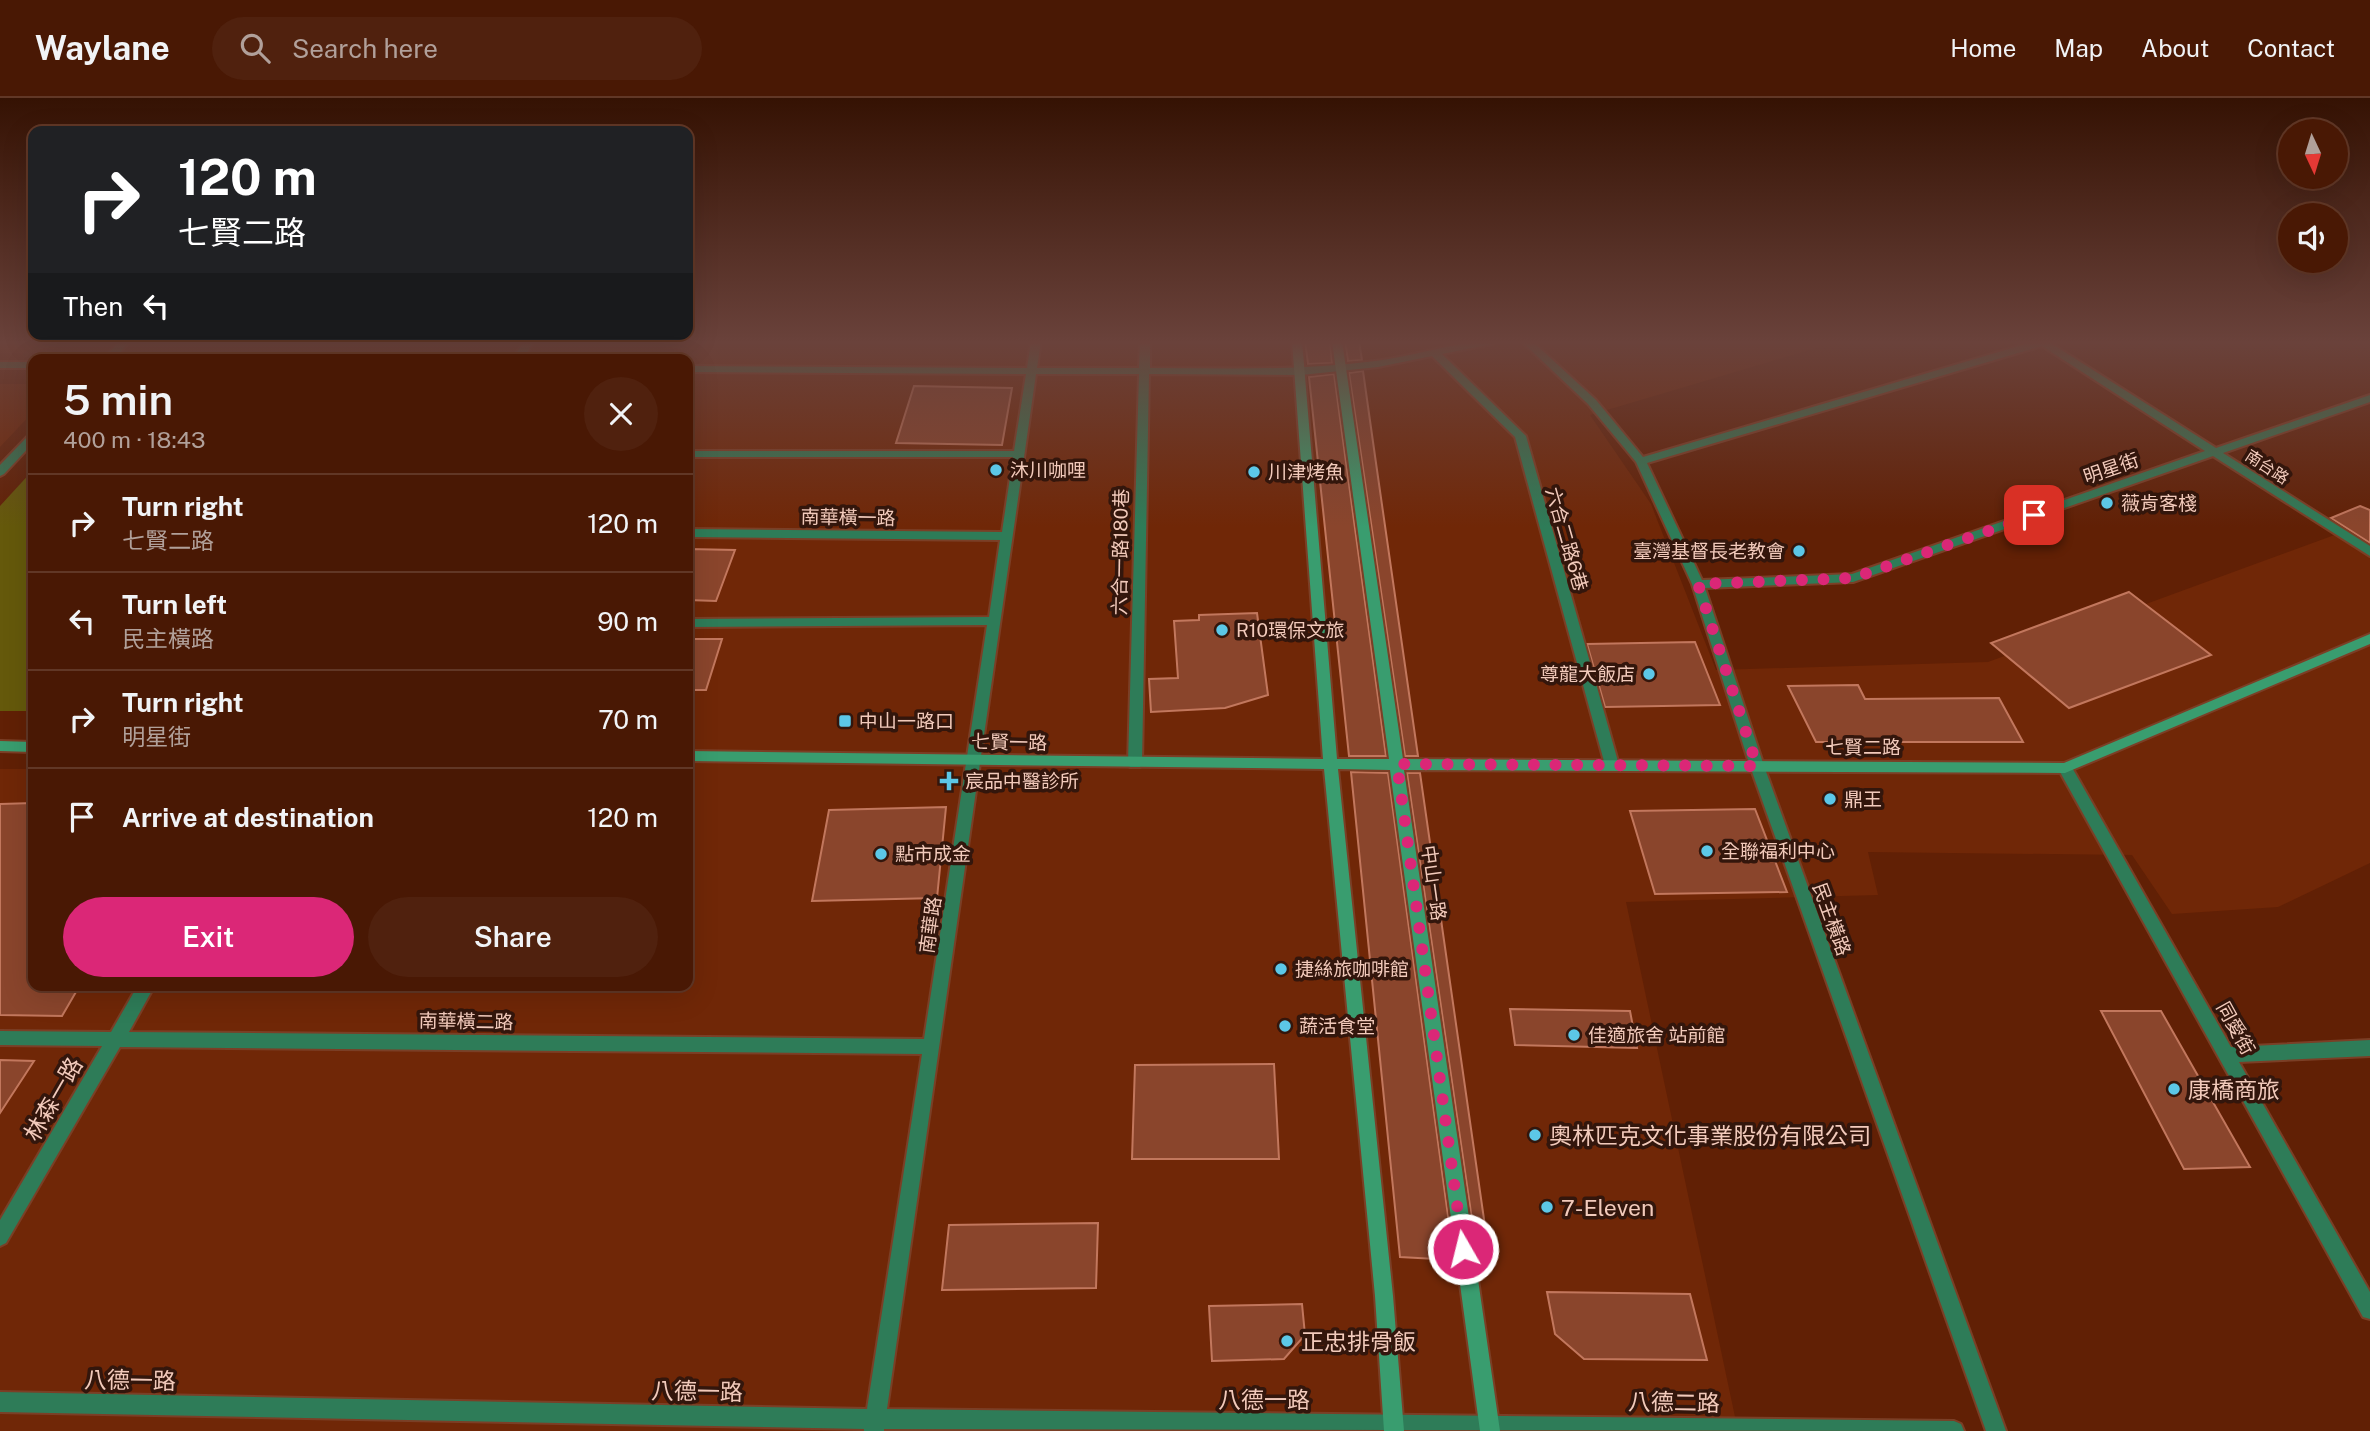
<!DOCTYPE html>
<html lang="en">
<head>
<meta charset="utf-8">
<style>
	:root { --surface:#491804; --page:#50210e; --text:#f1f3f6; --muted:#b1a09a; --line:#613726; --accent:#db2777 }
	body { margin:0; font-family:"Public Sans","Noto Sans TC",sans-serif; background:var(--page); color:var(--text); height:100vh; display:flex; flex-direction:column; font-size:26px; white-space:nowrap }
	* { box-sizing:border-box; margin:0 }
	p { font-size:23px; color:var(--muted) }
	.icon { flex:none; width:38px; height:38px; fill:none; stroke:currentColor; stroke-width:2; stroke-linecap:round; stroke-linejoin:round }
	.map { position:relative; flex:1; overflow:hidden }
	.sheet { position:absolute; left:28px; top:256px; width:665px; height:637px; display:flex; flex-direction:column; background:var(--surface); border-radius:14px; box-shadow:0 7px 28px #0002,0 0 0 2px var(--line) }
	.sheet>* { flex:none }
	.guide { position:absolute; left:28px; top:28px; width:665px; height:214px; border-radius:14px; box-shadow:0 7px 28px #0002,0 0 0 2px var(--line); background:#202124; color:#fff; overflow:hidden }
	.needle { width:46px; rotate:176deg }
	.fabs { position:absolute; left:2278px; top:21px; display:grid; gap:14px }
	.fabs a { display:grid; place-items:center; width:70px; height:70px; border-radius:50%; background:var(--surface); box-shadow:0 7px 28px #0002,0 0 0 2px var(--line); font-size:35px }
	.pin { position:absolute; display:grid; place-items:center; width:60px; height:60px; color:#fff; margin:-30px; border-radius:14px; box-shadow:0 4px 10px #0006 }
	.me { position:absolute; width:77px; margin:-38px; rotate:352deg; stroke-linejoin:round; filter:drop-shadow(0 0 5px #0008) }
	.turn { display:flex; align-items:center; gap:24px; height:147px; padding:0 35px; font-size:32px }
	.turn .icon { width:91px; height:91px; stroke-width:2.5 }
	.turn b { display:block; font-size:49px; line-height:60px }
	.then { display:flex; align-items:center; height:66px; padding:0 35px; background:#0003; gap:14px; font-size:26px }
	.round { display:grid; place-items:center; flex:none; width:74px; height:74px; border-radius:37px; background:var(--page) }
	.headline { display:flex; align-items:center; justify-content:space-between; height:119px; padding:0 35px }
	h1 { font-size:42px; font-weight:600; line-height:52px }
	.action { display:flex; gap:14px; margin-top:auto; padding:14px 35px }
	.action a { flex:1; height:80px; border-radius:42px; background:var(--accent); color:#fff; font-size:28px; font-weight:600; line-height:80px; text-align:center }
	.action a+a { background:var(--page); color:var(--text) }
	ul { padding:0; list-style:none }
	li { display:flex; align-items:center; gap:21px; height:98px; padding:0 35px; border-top:2px solid var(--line) }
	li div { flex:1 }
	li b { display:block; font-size:26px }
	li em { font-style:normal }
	header { display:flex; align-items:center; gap:42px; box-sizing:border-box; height:98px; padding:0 35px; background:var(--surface); border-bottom:2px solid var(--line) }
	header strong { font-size:33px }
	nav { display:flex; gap:38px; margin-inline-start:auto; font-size:24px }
	.search { width:490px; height:63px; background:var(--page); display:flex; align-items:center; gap:18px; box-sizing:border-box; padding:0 24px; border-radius:38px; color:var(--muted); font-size:26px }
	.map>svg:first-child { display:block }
	.built { fill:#702707 }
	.green { fill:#65590b }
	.building { fill:#8a452c; stroke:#c2775d; stroke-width:2 }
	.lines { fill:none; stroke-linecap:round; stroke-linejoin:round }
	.street-casing { stroke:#7b3f26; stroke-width:4 }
	.secondary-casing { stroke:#7b3f26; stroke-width:4 }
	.street { fill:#2e7c58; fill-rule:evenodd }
	.secondary { fill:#399d6f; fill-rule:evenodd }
	.route { stroke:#db2777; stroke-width:12; stroke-dasharray:0 21.6 }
	.poi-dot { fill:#5cc7e7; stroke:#33160c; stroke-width:2.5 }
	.labels { text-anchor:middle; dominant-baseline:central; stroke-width:7; stroke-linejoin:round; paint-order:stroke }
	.far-street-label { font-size:16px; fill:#f2cabb; stroke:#33160c }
	.street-label { font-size:19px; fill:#f2cabb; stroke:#33160c }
	.poi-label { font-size:19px; fill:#f2cabb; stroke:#33160c; text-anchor:start }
	.near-poi-label { font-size:23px; fill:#f2cabb; stroke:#33160c; text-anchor:start }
	.near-street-label { font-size:23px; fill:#f2cabb; stroke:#33160c }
</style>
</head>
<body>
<header>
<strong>Waylane</strong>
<div class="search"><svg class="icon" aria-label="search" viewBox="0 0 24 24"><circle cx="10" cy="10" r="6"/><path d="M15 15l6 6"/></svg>Search here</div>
<nav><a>Home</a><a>Map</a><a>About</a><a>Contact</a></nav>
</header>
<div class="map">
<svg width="2370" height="1333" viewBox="0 0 2370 1333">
	<rect width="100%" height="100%" fill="#612005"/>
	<g class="built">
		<path d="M0 243H1840L1590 317 1651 406 1716 572 1988 564 2370 424V765L2278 809 2172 816 2132 757 1868 754 1878 797 1626 804 1738 1333H0V671H33V887H688V261L0 255Z"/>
		<path d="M0 286H33V314L0 349Z"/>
	</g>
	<path class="green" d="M33 372V613H0V408Z"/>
	<g class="building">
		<path d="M1305 243H1330L1332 265 1308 266Z"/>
		<path d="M1345 243H1359L1362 262 1348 263Z"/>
		<path d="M1363 273 1375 358 1418 658H1405L1349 275Z"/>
		<path d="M1334 276 1386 658H1349L1309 279Z"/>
		<path d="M914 288 1012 290 1002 347 896 345Z"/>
		<path d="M2360 408 2370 412V445L2331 420Z"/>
		<path d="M688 451 735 452 716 503 688 502Z"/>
		<path d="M2129 494 2211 557 2069 610 1991 545Z"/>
		<path d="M1257 515 1268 597 1225 610 1151 614 1149 581 1178 580 1174 523 1199 522V517Z"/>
		<path d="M688 541H722L706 592H688Z"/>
		<path d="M1695 544 1720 607 1605 609 1587 546Z"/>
		<path d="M1858 587 1865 601 1999 600 2023 644H1816L1788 588Z"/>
		<path d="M1351 674 1388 675 1454 1162 1400 1159Z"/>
		<path d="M1407 675H1420L1490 1163H1478Z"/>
		<path d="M33 705V887H80L62 918 0 917V706Z"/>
		<path d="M946 709 937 800 812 803 829 712Z"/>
		<path d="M1755 711 1787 794 1655 796 1630 713Z"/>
		<path d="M1510 911 1630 913 1637 950 1515 947Z"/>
		<path d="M2101 913H2161L2250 1069 2184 1071Z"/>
		<path d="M0 962 34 963 0 1015Z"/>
		<path d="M1274 966 1279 1061H1132L1135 967Z"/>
		<path d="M1098 1125 1096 1190 942 1192 949 1127Z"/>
		<path d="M1547 1194 1690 1196 1707 1262 1584 1261 1555 1236Z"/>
		<path d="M1302 1206 1305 1237 1284 1261 1212 1263 1209 1208Z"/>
	</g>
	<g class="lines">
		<g class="street-casing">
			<g id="street">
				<path d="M120 243H130L114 261H103Z"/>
				<path d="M524 243H534L523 261H513Z"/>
				<path d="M1031 243H1041L1037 270H1139L1140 243H1150V270C1225 270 1300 273 1375 263 1416 258 1456 243 1497 243L1492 246 1442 256 1526 338 1619 667 1617 671H1607L1605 667 1515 339 1432 258 1378 269 1301 277 1149 276 1142 665 1140 669H1130L1128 665 1139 276H1036L887 1311 1954 1323 1961 1326 1964 1333 884 1331V1333H864V1331L0 1314V1294L867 1311 922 956 120 949 6 1145 0 1148V1122L102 948 0 947V933L111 934 138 887H155L129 934 924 941 987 527 688 529V521L989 519 1000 442 688 439V431L1002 434 1013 359H688V353H1014L1026 276 688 274V268L1027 270Z"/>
				<path d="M1521 243H1532L1596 302 1643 359 2036 243H2055L2052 246 2216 350 2370 297V304L2223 355 2370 448V458L2213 358 1853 484 1705 490 1764 668 2006 1333H1986L1750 668 1692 486 1636 364 1588 306ZM2042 248 2205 353 1852 476 1702 482 1647 365Z"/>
				<rect x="0" y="264" width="33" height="6"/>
				<path d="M33 336V345L4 376 0 378V367L29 337Z"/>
				<path d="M2065 665 2070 666 2231 949 2370 942V958L2239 964 2370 1194V1221L2363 1219 2060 674 2058 670 2060 666Z"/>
			</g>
		</g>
		<g class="secondary-casing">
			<g id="secondary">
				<path d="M1292 243H1302L1337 661H1389L1332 243H1342L1403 661 2064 665 2370 536V546L2065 675 1404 672 1500 1333H1480L1390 672 1338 671 1393 1198 1404 1333H1384L1375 1198 1324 671 688 663V653L1323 661Z"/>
				<path d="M0 643 33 644V654L0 653Z"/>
			</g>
		</g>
		<use href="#street" class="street"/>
		<use href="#secondary" class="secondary"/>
	</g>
	<linearGradient id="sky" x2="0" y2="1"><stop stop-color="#351203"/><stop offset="0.57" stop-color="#6a423b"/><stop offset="1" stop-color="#6a423b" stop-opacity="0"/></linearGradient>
	<rect width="2370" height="429" fill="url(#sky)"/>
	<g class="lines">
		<path class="route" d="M1463 1151 1397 666 1757 668 1698 486 1853 480 2034 417"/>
	</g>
	<g class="poi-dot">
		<circle cx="996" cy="372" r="7"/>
		<circle cx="1254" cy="374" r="7"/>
		<circle cx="2107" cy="405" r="7"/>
		<circle cx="1799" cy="453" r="7"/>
		<circle cx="1222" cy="532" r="7"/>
		<circle cx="1649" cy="576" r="7"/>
		<rect x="838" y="616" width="14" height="14" rx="3.5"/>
		<path d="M945.5 672.5h7v7h7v7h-7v7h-7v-7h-7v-7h7z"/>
		<circle cx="1830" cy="701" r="7"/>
		<circle cx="1707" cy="753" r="7"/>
		<circle cx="881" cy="756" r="7"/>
		<circle cx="1281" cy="871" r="7"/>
		<circle cx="1285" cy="928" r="7"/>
		<circle cx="1574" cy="937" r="7"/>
		<circle cx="2174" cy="991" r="7"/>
		<circle cx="1535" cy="1037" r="7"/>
		<circle cx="1547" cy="1109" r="7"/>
		<circle cx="1287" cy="1243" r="7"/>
	</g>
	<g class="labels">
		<g class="far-street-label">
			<text transform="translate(2267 369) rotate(33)">南台路</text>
		</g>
		<g class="street-label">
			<text transform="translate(2111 370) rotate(-19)">明星街</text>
			<text transform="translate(848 419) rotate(1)">南華橫一路</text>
			<text transform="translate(1567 441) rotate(74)">六合二路6巷</text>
			<text transform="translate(1120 454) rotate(-89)">六合一路180巷</text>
			<text transform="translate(1009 644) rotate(1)">七賢一路</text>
			<text x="1863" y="649">七賢二路</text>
			<text transform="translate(1434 785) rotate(82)">中山一路</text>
			<text transform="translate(1832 821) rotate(70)">民主橫路</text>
			<text transform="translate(930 827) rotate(-82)">南華路</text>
			<text transform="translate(466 923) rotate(1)">南華橫二路</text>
			<text transform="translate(2236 930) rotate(61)">同愛街</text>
		</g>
		<g class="poi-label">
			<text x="1010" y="372">沐川咖哩</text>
			<text x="1268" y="374">川津烤魚</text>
			<text x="2121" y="405">薇肯客棧</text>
			<text x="1785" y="453" text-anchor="end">臺灣基督長老教會</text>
			<text x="1236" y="532">R10環保文旅</text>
			<text x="1635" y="576" text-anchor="end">尊龍大飯店</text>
			<text x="859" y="623">中山一路口</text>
			<text x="965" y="683">宸品中醫診所</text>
			<text x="1844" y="701">鼎王</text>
			<text x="1721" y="753">全聯福利中心</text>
			<text x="895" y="756">點市成金</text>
			<text x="1295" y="871">捷絲旅咖啡館</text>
			<text x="1299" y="928">蔬活食堂</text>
			<text x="1588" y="937">佳適旅舍 站前館</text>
		</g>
		<g class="near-poi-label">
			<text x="2188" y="991">康橋商旅</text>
			<text x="1549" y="1037">奧林匹克文化事業股份有限公司</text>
			<text x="1561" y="1109">7-Eleven</text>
			<text x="1301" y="1243">正忠排骨飯</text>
		</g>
		<g class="near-street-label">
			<text transform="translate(53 1001) rotate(-60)">林森一路</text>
			<text transform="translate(130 1282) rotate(1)">八德一路</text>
			<text transform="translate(697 1293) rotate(1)">八德一路</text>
			<text x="1264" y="1301">八德一路</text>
			<text transform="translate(1674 1304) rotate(1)">八德二路</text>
		</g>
	</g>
</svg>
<div class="fabs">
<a><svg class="needle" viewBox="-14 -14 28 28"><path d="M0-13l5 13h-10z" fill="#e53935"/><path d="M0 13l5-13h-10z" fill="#b1a09a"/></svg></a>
<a><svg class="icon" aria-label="sound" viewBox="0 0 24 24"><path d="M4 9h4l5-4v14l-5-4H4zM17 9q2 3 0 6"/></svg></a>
</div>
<div class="pin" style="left:2034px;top:417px;background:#d93025"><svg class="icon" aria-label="arrive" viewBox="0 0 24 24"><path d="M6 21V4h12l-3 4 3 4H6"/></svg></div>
<svg class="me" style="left:1463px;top:1151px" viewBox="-20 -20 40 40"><circle r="17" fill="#db2777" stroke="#fff" stroke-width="3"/><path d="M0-11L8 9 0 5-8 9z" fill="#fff"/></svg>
<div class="guide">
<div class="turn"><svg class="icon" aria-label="right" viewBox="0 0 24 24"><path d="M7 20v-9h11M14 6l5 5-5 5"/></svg><div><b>120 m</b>七賢二路</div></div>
<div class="then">Then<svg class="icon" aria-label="left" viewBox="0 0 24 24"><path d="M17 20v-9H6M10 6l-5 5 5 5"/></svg></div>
</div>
<section class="sheet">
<div class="headline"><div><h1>5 min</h1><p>400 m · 18:43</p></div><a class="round"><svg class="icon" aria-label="close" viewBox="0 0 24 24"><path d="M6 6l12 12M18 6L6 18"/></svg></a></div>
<ul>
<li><svg class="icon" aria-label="right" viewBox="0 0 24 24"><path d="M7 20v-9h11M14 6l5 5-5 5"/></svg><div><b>Turn right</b><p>七賢二路</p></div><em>120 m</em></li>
<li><svg class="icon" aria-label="left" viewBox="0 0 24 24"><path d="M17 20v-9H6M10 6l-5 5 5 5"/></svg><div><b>Turn left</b><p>民主橫路</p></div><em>90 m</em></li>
<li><svg class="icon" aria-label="right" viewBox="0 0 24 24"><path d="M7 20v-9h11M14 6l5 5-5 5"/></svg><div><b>Turn right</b><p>明星街</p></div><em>70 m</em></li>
<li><svg class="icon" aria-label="arrive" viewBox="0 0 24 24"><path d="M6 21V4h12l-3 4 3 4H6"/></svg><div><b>Arrive at destination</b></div><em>120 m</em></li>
</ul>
<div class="action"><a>Exit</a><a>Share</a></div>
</section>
</div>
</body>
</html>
